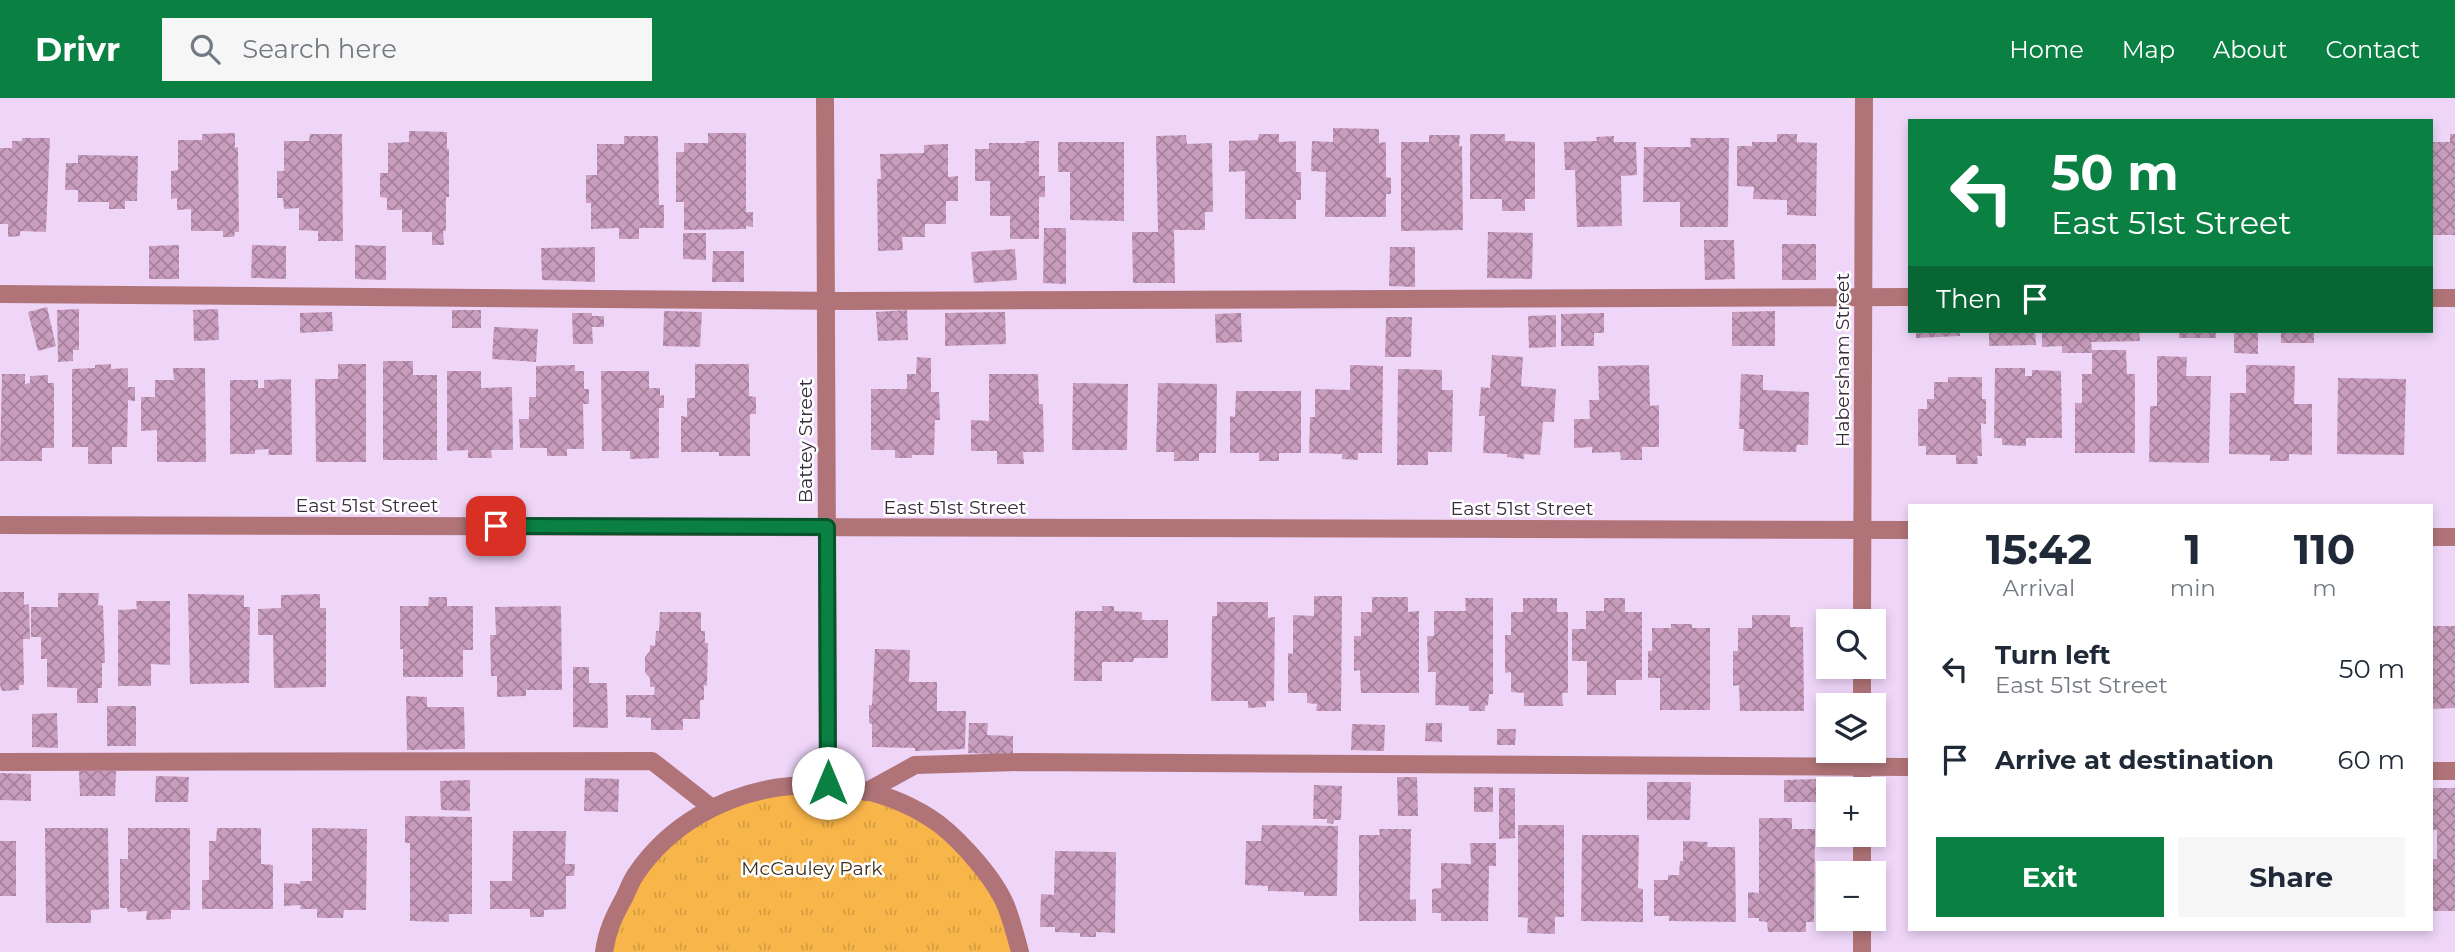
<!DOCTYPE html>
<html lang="en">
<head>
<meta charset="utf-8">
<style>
	:root { --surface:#fff; --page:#f6f6f7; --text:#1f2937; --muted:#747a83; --accent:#0b8043 }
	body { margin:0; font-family:Montserrat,sans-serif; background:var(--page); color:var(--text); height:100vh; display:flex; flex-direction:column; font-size:26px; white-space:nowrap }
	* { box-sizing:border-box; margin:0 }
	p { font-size:23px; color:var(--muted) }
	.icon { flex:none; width:38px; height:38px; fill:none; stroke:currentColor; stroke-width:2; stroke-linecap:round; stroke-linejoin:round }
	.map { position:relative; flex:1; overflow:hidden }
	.details { position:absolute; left:1908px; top:406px; width:525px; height:427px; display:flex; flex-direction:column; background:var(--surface); border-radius:0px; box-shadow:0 4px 10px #0003 }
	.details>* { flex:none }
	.top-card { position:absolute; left:1908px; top:21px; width:525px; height:214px; border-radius:0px; box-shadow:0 4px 10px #0003; background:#0b8043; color:#fff; overflow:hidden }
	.fabs { position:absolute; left:1816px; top:511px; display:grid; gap:14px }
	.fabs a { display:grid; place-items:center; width:70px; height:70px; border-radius:0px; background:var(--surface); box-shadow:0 4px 10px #0003; font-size:35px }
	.pin { position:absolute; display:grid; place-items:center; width:60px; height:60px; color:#fff; margin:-30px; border-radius:14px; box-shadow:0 4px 10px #0006 }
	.me { position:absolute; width:77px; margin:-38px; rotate:0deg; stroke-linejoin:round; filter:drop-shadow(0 0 5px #0008) }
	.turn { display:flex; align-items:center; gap:24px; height:147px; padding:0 28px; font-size:32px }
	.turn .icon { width:91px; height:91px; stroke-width:2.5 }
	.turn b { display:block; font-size:49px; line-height:60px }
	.then { display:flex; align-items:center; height:66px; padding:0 28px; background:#0003; gap:14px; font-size:26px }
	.eta { display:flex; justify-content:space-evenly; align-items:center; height:119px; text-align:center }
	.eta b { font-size:42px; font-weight:700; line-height:49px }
	.cta { display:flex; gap:14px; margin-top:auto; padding:14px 28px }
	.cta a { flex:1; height:80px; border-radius:0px; background:var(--accent); color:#fff; font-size:28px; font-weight:700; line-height:80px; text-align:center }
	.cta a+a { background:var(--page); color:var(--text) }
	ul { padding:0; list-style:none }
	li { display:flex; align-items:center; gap:21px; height:91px; padding:0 28px }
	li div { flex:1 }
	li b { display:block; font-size:26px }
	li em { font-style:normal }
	header { display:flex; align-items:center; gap:42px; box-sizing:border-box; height:98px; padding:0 35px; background:var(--accent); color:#fff }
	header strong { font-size:33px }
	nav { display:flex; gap:38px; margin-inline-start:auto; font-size:24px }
	.search { width:490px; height:63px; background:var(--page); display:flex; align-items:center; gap:18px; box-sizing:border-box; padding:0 24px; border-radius:0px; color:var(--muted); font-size:26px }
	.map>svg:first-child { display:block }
	.park { fill:url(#park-tufts) }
	.building { fill:url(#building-cross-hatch) }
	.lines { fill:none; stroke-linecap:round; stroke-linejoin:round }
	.minor { stroke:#b07478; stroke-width:18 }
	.route-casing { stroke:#07532c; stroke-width:18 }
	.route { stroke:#0b8043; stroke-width:12 }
	.labels { text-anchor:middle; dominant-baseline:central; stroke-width:5; stroke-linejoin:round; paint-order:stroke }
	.street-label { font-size:19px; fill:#382c3d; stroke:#fff }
	.park-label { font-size:19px; fill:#40311c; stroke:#fff }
</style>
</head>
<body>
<header>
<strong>Drivr</strong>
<div class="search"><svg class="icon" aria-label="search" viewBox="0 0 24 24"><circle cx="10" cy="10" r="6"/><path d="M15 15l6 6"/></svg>Search here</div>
<nav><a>Home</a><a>Map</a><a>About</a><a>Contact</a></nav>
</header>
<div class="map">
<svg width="2455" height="854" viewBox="0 0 2455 854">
	<defs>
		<pattern id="park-tufts" width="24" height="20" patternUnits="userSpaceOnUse" patternTransform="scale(1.75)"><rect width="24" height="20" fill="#f8b549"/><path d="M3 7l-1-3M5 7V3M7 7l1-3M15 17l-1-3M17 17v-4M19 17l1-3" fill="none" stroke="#d59c41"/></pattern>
		<pattern id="building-cross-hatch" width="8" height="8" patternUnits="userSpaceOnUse" patternTransform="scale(1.75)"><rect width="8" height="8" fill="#c99dbd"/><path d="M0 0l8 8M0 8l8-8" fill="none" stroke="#a4809b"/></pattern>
	</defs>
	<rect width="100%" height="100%" fill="#efd6f9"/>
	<path class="park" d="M772 689 886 698 972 757 1020 854H604L607 832 672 735Z"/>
	<g class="building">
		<path d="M1333 30 1379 31V45L1386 44V79L1391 80V96H1386V119H1325L1326 74 1311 73 1312 43 1333 44Z"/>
		<path d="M409 33 447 34V51H449V99H446V133H443L444 147H432V134H402V112H387V100L380 99V75H388V45L409 44Z"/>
		<path d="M235 35V50L238 49 239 134H235L234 139H223V133H191V111L177 112V100L171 101V73L178 72V42H202V36Z"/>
		<path d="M708 35H746V114H753V129L746 128V131L684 132V104H676V54H684V45H708Z"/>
		<path d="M310 36H342L343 143H318V133L299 132V110L284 111 283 100H277V73H284V43H309Z"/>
		<path d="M1259 36H1279V44L1296 43V74H1301V102H1296V121H1245V73L1229 74V43L1258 42Z"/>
		<path d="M1470 36H1505V43L1535 44V101H1525V113H1502V101H1470Z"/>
		<path d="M1777 36H1797V44L1817 45 1816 118 1787 117V102L1753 101 1754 89 1737 88V48H1752V44H1777Z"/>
		<path d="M2450 36H2455V137H2431V48L2432 44H2450Z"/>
		<path d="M1186 37 1187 46 1212 45 1213 114H1205V132H1174L1175 185H1133L1132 134H1158L1156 38Z"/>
		<path d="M1429 37H1460L1459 48H1462L1463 132 1401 133V44H1429Z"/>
		<path d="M624 38H658L659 107H664V130H639V141H619V130L591 131V105H586V77H597V46H624Z"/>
		<path d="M1614 38V44H1636L1637 77 1621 78 1622 128 1577 129 1575 72H1565L1564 44 1597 43 1596 39Z"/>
		<path d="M22 40H50L46 134 20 133V138L8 139V126H0V50H12V43H22Z"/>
		<path d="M1690 40H1729L1728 129H1680V104H1643L1644 49H1691Z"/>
		<path d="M1025 43H1039V78H1045V99H1039V141H1010V118H990V83H975V51H989V45H1026Z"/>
		<path d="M1058 44H1124V123L1070 122V74H1058Z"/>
		<path d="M948 46V79L958 78V103H946V126H925V139H902L903 152 878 153 877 81H881L880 56 924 55V47Z"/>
		<path d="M78 57 138 58 137 103H125V111H109V104H78V92H65L66 65H78Z"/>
		<path d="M1044 130H1066V186L1043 185Z"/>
		<path d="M1488 134 1533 135 1532 181 1487 180Z"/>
		<path d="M683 135H706V162L683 161Z"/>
		<path d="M1704 142H1734L1735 181 1705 182Z"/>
		<rect x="1782" y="146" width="34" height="36"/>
		<path d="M179 147V181H149V148Z"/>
		<path d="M252 147 286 148V181L251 180Z"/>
		<path d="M355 147 386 148V182L355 181Z"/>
		<path d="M595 149V184L542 182 541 150Z"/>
		<path d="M1390 149H1415V189L1389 188Z"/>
		<path d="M1015 151 1017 182 974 185 971 154Z"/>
		<path d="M713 153H744V184H712Z"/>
		<path d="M47 209 56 248 38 253 28 214Z"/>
		<path d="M79 211V252H73V263L58 264 57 212Z"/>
		<path d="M218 211 219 242 194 243 193 212Z"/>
		<rect x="452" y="212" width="29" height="18"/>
		<path d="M907 212 908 242 878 243 876 214Z"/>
		<path d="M664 213 702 214 700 249 663 248Z"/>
		<path d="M1775 213V248H1732V214Z"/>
		<path d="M332 214 333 233 300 235V215Z"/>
		<path d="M1005 214 1006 246 945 248V215Z"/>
		<path d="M572 215H592V218H604V229H592L593 246H573Z"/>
		<path d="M1241 215 1242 244 1216 245 1215 216Z"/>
		<path d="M1604 215V235H1594V248H1561V216Z"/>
		<path d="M1556 217V249L1529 250 1528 218Z"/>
		<path d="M1386 219H1412L1411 259H1385Z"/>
		<path d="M494 229 538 231 536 264 492 261Z"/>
		<path d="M1916 233H1960V238L1916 240Z"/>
		<path d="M1989 233H2035L2036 247 1989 248Z"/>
		<path d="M2042 233H2139L2140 243 2091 244 2092 252H2126L2127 276H2135V355H2075V305H2082V276H2092V255H2062V248L2042 249Z"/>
		<rect x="2179" y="233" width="37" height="7"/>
		<path d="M2234 233H2258V256L2234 255Z"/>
		<rect x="2281" y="233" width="33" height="12"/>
		<path d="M1492 257 1523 259 1521 288 1556 291 1554 324H1543L1540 357 1524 356V361L1507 359V356L1483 355 1485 318H1479L1481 289 1490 290Z"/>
		<path d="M2157 258 2187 259 2186 278H2211L2209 365 2149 364 2150 308H2157Z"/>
		<path d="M917 259 931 260V294H939L940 322H935L934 357H912V360H895V352H871V291H907V276H916Z"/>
		<path d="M383 263H413V277H437V362H383Z"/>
		<path d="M111 266V271L128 270V289H135V303L128 302 127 349H112V366H88V349H72V271L95 270V267Z"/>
		<path d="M338 266H366V364H316L315 281H338Z"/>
		<path d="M695 266H749V298L756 299V316H750V358H719V354H681V318L687 319V300H695Z"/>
		<path d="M575 267V273H584V291H589V306H583L584 351H567V358H547V350H520L519 321H529V299H536V268Z"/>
		<path d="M1350 267 1383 268 1382 355H1358V362L1342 361V356L1309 355 1310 319H1315V291L1350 292Z"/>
		<path d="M1649 267 1650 308 1659 307V349H1642V362H1621L1620 354 1592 355V349L1574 350V321H1590L1589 302H1599L1598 268Z"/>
		<path d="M2246 267 2295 268 2294 306H2312V357L2289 356V363H2270V357L2229 356 2230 295H2246Z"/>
		<path d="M173 270H205L206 364H157V332L141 333V299H155V282H174Z"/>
		<path d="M1995 270H2025V278H2032V272L2061 273 2062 340H2026V348L2002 347V340H1994Z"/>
		<path d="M1398 271 1442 272V292H1453L1452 354H1428V367H1397Z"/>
		<path d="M447 273H481V290L512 289 513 352H491L492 360H468V352L447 353Z"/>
		<path d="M601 273H649V290H660V298L664 297V310H659V360L630 361V353H602Z"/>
		<path d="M2 276H25V286L30 285V278L48 277V285H54V350H42V363H0Z"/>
		<path d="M989 276H1038L1039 306H1043L1044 354H1023L1024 366H997V353H971V322L989 323Z"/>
		<path d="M1741 276 1763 277V292L1809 294 1808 347H1797L1796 354 1743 353 1744 331H1739Z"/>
		<path d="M1948 279H1982V301H1986V326L1981 325 1982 358H1977L1978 366H1956V357H1926V348H1918V311H1927V301H1934V284H1948Z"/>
		<path d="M2338 280 2406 281 2404 357 2337 356Z"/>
		<path d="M291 281 292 357H268L269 351 255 352V356H230V282H258V290H264V282Z"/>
		<path d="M1073 285 1128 286 1127 352H1072Z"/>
		<path d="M1158 285 1217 286 1216 355H1199V363H1174V354H1156Z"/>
		<path d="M1236 293H1301V355H1279V363H1259V355H1230V318L1235 319Z"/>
		<path d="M0 494H24V507L29 506 30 541H23L24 587H19V592L2 593 0 587Z"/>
		<path d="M58 495H99L98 507 103 508 105 565H102V590H98V605H77V590L47 589V561H41V539H31V509H58Z"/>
		<path d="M188 496 244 497V509H250L249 585 190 586Z"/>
		<path d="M320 496V510H326V589L274 590 273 537H258V511L281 510V497Z"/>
		<path d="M1314 498H1342L1341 613H1316L1317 606 1307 605V595H1288V555L1293 556V517L1314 518Z"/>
		<path d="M429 499H447V508H473V552H463V579H403V551H400V508H428Z"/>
		<path d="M1372 499H1408V514L1419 513V595H1361L1360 572 1354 573V538H1361V514H1372Z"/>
		<path d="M1465 500H1493V596H1489L1488 607 1485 608V613H1469V608L1435 607 1436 574H1428L1427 538H1434V513H1466Z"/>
		<path d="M1523 500H1557V514H1568V595H1562L1563 608H1524V595L1511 594V574L1505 575V537H1511V514H1523Z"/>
		<path d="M1604 500H1625V514H1642V582H1616V597H1587V563H1572V531H1586V513H1604Z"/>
		<path d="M136 503H170V567L151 566V588H118V512L137 511Z"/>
		<path d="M1217 504H1268V520L1275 519 1274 603H1266V609L1248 610V603H1211L1212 518H1217Z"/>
		<path d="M561 508 562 592H526V598L497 599V578H491L490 537H496L495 509Z"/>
		<path d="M1102 508H1114V513L1142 514V522H1168V560H1134L1133 564H1102V583H1074L1075 513H1102Z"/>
		<path d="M660 514H701V533H705V545H708L707 588 704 587V602H700V621H683V632H651V620L626 619V597H654L655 589H650V580L645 574V559L650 553V547L655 548 656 533H659Z"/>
		<path d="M1752 517H1790V529H1803L1804 613H1740L1739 587 1733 588V553H1738V530H1752Z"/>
		<path d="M1671 526H1692V530H1710V612H1660V580H1648V553H1652V530H1671Z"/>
		<path d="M2431 528H2455V610L2431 611Z"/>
		<path d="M875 551 910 552 909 584H937V613H966L965 651 915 653V650L872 649V626L869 625V607H872Z"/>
		<path d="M573 569H589V585H607L608 630 573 629Z"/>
		<path d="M406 598 427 599V609H464L465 651 407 652Z"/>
		<rect x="107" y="608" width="29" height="40"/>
		<path d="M57 615 58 650 32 649V616Z"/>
		<path d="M969 625H988L987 637 1013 638V657L968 655Z"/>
		<path d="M1426 625H1442V644L1425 643Z"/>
		<path d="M1352 626 1385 627 1384 653 1351 652Z"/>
		<path d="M1497 631H1516L1515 647H1497Z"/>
		<path d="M79 673H116L115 698H80Z"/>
		<path d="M0 675 31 676V703L0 702Z"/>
		<path d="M156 678 189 679 188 704H155Z"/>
		<path d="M1397 679H1417L1418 718H1398Z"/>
		<path d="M585 680 619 681 618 714 584 713Z"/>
		<path d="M1818 681V704H1784V682Z"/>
		<path d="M470 682V713L441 712 440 683Z"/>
		<path d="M1647 684H1691L1690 722H1647Z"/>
		<path d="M1314 687 1342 688 1341 722H1334L1333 726 1327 725V721H1313Z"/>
		<rect x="1474" y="689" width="19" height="25"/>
		<path d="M1499 690H1515V740L1499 741Z"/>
		<path d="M2431 690H2455V813H2431V761H2437V732H2431Z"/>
		<path d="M405 718 472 719V816H449V824L410 823V745H405Z"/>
		<path d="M1759 720H1792V731H1815L1814 824H1806V834H1768L1767 824 1759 823V820H1748V794L1759 795Z"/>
		<path d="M1262 727 1338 728 1337 798H1304V794L1268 793V788L1245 787 1246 743H1261Z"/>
		<path d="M1518 727H1564V819H1555V836L1527 835 1528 820 1518 819Z"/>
		<path d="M45 730H108L109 811 91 812V825H46Z"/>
		<path d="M128 730H190V812H171V821L146 822 147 813 128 814 127 810H120V761H128Z"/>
		<path d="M217 730H261V766L273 767V811H202V782H209V743H216Z"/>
		<path d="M312 730 367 731 366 812H344L343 820H317V811H300L301 807 284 808V785L300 786V783H312Z"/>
		<path d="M1379 731H1411L1410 802 1416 801V823H1359V737H1380Z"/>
		<path d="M513 733H566L565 766H575L574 778H566V811L544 812V819H530V811H490V783H512Z"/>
		<path d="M1582 737H1639L1638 790 1643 791V824L1581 823Z"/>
		<rect x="0" y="743" width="16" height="55"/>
		<path d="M1683 743 1708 744 1707 749H1735L1736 824 1669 823V818H1654V782H1668V777H1679L1680 763H1683Z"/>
		<path d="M1470 745H1496V768H1489L1488 823H1441V815H1432V791L1441 790V765L1471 766Z"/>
		<path d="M1055 753 1116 754 1115 835 1096 834V839H1080V835L1055 834V829H1040L1041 796 1054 797Z"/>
	</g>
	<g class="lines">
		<g class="minor">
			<path d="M825 0 828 685"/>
			<path d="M0 196 844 203 1909 199"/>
			<path d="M2431 200H2455"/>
			<path d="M0 427 1909 432"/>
			<path d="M2431 439H2455"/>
			<path d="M1862 523 1864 0"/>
			<path d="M1862 607V569"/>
			<path d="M0 664 652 663 712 710"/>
			<path d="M2431 673H2455"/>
			<path d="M1862 691V653"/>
			<path d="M866 694 915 667 1021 664 1909 669"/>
			<path d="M1862 775V737"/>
			<path d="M604 854C607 833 614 818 624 800 628 792 631 783 636 776 702 679 846 659 939 726 962 744 995 781 1006 808 1012 823 1016 839 1020 854"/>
			<path d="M1862 854V821"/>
		</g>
	</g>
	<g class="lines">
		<g class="route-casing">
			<path id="route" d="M496 428 827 429 828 685"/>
		</g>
		<use href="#route" class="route"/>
	</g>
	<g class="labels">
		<g class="street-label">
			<text transform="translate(1842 262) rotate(-90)">Habersham Street</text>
			<text transform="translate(805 343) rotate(-90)">Battey Street</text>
			<text x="367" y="407">East 51st Street</text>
			<text x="955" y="409">East 51st Street</text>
			<text x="1522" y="410">East 51st Street</text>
		</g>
		<g class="park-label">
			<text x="812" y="770">McCauley Park</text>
		</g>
	</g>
</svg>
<div class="fabs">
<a><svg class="icon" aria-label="search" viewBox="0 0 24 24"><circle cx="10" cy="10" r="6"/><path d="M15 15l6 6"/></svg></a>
<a><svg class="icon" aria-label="layers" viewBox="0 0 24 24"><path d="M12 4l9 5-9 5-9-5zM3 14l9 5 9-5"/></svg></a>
<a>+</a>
<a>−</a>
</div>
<div class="pin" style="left:496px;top:428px;background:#d93025"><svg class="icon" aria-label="arrive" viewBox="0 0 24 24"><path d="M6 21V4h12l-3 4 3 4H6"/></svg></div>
<svg class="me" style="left:828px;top:685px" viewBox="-20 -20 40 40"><circle r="19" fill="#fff"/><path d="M0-13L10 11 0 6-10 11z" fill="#0b8043"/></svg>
<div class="top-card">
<div class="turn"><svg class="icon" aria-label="left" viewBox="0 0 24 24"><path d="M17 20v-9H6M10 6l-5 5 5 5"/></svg><div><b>50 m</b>East 51st Street</div></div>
<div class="then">Then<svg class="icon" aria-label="arrive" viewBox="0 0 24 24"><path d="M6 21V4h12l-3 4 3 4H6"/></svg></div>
</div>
<section class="details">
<div class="eta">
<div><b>15:42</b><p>Arrival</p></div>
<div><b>1</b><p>min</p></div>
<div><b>110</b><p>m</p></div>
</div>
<ul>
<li><svg class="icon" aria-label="left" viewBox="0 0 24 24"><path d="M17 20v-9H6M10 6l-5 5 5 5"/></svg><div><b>Turn left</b><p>East 51st Street</p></div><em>50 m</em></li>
<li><svg class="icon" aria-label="arrive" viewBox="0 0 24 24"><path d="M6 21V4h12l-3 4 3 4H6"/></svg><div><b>Arrive at destination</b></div><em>60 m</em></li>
</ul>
<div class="cta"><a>Exit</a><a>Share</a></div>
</section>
</div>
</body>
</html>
